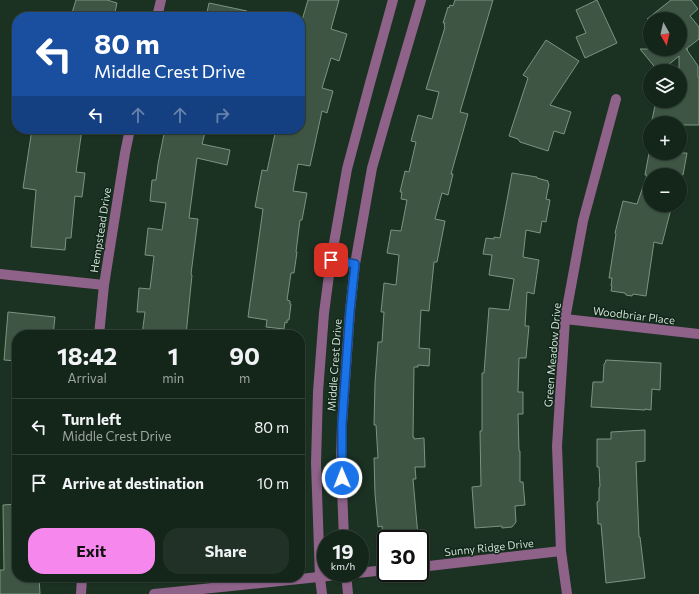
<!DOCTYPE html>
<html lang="en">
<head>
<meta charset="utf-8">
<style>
	:root { --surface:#14251a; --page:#213127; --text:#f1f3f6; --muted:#9da5a2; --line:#334239; --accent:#f688ed }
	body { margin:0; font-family:Commissioner,sans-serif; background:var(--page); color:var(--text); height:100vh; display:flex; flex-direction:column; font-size:15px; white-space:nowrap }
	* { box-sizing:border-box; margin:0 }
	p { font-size:13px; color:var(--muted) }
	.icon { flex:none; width:22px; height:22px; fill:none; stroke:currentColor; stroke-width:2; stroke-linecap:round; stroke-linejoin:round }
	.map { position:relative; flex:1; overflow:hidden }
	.sheet { position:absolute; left:12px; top:330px; width:293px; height:252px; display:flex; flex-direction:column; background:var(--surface); border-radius:16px; box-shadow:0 1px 3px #0004,0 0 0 1px var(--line) }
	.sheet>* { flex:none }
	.hud { position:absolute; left:12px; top:12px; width:293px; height:122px; border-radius:16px; box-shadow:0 1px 3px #0004,0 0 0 1px var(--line); background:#1a4fa0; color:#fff; overflow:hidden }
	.needle { width:26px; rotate:172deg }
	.tools { position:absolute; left:643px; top:12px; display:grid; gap:8px }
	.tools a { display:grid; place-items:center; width:44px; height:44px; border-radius:50%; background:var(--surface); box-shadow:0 1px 3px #0004,0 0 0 1px var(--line); font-size:20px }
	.speed { position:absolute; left:317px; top:530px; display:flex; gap:8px; font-size:20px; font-weight:700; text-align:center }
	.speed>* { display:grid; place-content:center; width:52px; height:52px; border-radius:50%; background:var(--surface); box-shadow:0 1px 3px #0004,0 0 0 1px var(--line); line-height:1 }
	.speed small { font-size:10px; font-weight:400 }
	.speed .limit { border:2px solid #111; border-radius:6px; background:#fff; color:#111 }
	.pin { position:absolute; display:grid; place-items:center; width:34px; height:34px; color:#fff; margin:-17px; border-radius:8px; box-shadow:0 2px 6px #0006 }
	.me { position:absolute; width:44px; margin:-22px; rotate:359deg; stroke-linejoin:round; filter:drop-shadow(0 0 3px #0008) }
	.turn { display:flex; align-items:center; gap:14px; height:84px; padding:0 16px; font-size:18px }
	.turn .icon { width:52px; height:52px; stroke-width:2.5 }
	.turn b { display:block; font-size:28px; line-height:34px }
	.lanes { display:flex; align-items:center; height:38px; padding:0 16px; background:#0003; justify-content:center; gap:20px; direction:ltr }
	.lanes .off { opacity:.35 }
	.eta { display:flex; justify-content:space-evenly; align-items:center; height:68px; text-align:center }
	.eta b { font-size:24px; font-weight:700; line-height:28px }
	.primary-button { display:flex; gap:8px; margin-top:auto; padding:8px 16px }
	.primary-button a { flex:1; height:46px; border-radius:16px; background:var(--accent); color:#111; font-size:16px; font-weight:700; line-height:46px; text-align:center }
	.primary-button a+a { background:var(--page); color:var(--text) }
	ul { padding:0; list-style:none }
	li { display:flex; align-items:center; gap:12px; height:56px; padding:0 16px; border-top:1px solid var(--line) }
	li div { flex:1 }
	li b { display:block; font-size:15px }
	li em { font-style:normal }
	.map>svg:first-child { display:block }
	.building { fill:#3e5544; stroke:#7b9481 }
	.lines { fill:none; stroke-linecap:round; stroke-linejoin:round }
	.minor { stroke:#8f628a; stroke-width:10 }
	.route-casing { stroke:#114b97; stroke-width:10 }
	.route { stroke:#1a73e8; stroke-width:7 }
	.labels { text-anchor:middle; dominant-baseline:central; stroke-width:3; stroke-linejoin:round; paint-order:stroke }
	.street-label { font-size:11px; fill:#d0ded4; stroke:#112719 }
</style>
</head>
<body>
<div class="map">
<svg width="699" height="594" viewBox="0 0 699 594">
	<rect width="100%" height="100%" fill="#1b3122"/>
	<g class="building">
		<path d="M76 0H107L117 3 114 17H86L72 13Z"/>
		<path d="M308 0H339L331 29 347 34 339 61 331 58 322 88 333 91 327 113 322 111 310 166 298 164 293 191 307 193 302 220H300L296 252H297L294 273H291L287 300 290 301V304H291L289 320H287V323L285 322 284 329 266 327 267 320 248 317 263 209 255 207 262 170 267 171 276 129H300V27Z"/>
		<path d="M455 0H493L460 112 468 114 451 174H453L448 195 442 193 435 219 445 221 437 262H434L429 311 421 310 419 348 430 349 429 366 418 365V367H414L413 437H414V439L424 438 425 467H415L416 479H413L418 536 405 537V539H397L396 538 383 539 382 526 378 527 375 494 374 458H378L376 425H374L375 383 378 342H382L384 312H381L384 283 396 285 399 255 387 253 391 230 401 231 407 200 401 199 402 192H400L405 171 409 172 416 142 411 141 418 115 432 119 439 92 426 89 445 27 444 26 445 23H443L448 7 449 8 450 5 453 6Z"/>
		<path d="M597 0 617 43 585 58 576 37 586 33 576 10Z"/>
		<path d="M671 0H691L698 9 690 16 699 27V39L686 49H688L687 50 698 66V77H699V125H680L679 121 652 120 656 101H680V71H679V56L661 71H658L640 49H680V19H647Z"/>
		<path d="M209 3 247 11 246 17H206Z"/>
		<path d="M546 40 579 61 550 105 571 112 564 134 554 131 548 151 520 142 518 139 509 136 528 78 523 75Z"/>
		<path d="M32 129H82L76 172 85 173 82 197 75 196 71 238H66L65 250 31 247 36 190 23 188Z"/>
		<path d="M165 129H206L202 144 230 150 227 165 197 158 189 218 198 219 191 274 192 275 186 335H142L145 312H137L139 288 150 289 154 256 145 255 148 228 162 230 166 203 150 201 152 180H156L158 164Z"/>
		<path d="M649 153H687L683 175H650V205H672L662 244 654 242 646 296 633 294 632 296 626 295 625 293 611 291 612 286H611L612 278H609L616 234 615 233 623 201 637 204 647 175H645Z"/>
		<path d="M512 173 537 177V178L548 181V183L549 184 546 199 550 200 546 222 542 221 540 233 526 230 523 257 539 260 534 294 527 292 525 326H529L526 358H519L518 392H523V414H518L519 451H520V482H523L525 505 515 506 516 522 512 527 502 528V526L475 528 472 487 481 486 480 431H482V373H484L489 308 509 310 514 279 489 275 492 255 483 254 486 238 494 239V237L500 238Z"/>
		<path d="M8 312 55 317 53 335H17V361L4 360Z"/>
		<path d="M606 360 661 363 660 390 652 389 651 410 645 409V410L591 407 593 382H603L604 364 605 363Z"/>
		<path d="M645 430V461L636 462 639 537H640L645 578 606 583 601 524H598L597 502 599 501V488L600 486 599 467H597V439H611V432Z"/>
		<path d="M17 504V577H39L40 594H0V570H4L3 505Z"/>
	</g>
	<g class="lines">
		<g class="minor">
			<path d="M157 17 161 0"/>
			<path d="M331 260 355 264"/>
			<path d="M0 274 104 285"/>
			<path d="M565 319 699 334"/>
			<path d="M99 335 104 285 125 153 130 129"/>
			<path d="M344 539 341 463 342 424 350 311 355 264 372 168 386 119 421 0"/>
			<path d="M420 567 561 551"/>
			<path d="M346 573 348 594"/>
			<path d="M81 594 82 577"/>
			<path d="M154 594 386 570"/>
			<path d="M322 594 320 578 316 463 318 392 324 313 331 260 347 169 370 83 393 0"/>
			<path d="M567 594 561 551 557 446 565 319 583 221 616 99"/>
		</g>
	</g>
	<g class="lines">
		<g class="route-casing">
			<path id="route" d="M331 260 355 264 350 311 342 424V478"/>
		</g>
		<use href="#route" class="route"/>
	</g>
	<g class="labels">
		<g class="street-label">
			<text transform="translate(100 230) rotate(-81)">Hempstead Drive</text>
			<text transform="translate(634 315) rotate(7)">Woodbriar Place</text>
			<text transform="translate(552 355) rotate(-85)">Green Meadow Drive</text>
			<text transform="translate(334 365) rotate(-86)">Middle Crest Drive</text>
			<text transform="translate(489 547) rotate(-6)">Sunny Ridge Drive</text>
		</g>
	</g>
</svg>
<div class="tools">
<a><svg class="needle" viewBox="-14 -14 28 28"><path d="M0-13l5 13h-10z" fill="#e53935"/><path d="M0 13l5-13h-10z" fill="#9da5a2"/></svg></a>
<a><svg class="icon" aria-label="layers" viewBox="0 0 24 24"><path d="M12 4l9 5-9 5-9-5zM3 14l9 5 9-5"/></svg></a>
<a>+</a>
<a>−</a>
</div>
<div class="speed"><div>19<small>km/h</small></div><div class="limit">30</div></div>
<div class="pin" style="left:331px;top:260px;background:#d93025"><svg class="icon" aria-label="arrive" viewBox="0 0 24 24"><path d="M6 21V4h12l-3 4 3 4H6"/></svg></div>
<svg class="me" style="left:342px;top:478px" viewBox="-20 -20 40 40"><circle r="17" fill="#1a73e8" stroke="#fff" stroke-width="3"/><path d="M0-11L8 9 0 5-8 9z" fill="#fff"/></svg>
<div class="hud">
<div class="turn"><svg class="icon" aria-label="left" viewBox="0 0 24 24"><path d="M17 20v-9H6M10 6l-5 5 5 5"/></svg><div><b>80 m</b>Middle Crest Drive</div></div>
<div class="lanes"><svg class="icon" aria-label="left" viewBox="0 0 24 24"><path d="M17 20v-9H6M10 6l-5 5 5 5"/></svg><svg class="icon off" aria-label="ahead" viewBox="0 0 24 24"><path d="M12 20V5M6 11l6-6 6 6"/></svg><svg class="icon off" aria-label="ahead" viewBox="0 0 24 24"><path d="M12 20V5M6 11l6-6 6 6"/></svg><svg class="icon off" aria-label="right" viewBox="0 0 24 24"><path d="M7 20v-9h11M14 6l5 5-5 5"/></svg></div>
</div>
<section class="sheet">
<div class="eta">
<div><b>18:42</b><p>Arrival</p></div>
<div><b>1</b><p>min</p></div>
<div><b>90</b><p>m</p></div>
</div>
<ul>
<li><svg class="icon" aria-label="left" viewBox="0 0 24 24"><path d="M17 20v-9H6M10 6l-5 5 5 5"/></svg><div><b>Turn left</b><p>Middle Crest Drive</p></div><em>80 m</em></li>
<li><svg class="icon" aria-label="arrive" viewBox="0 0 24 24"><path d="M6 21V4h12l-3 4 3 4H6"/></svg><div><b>Arrive at destination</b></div><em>10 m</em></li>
</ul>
<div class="primary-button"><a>Exit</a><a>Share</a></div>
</section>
</div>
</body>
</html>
